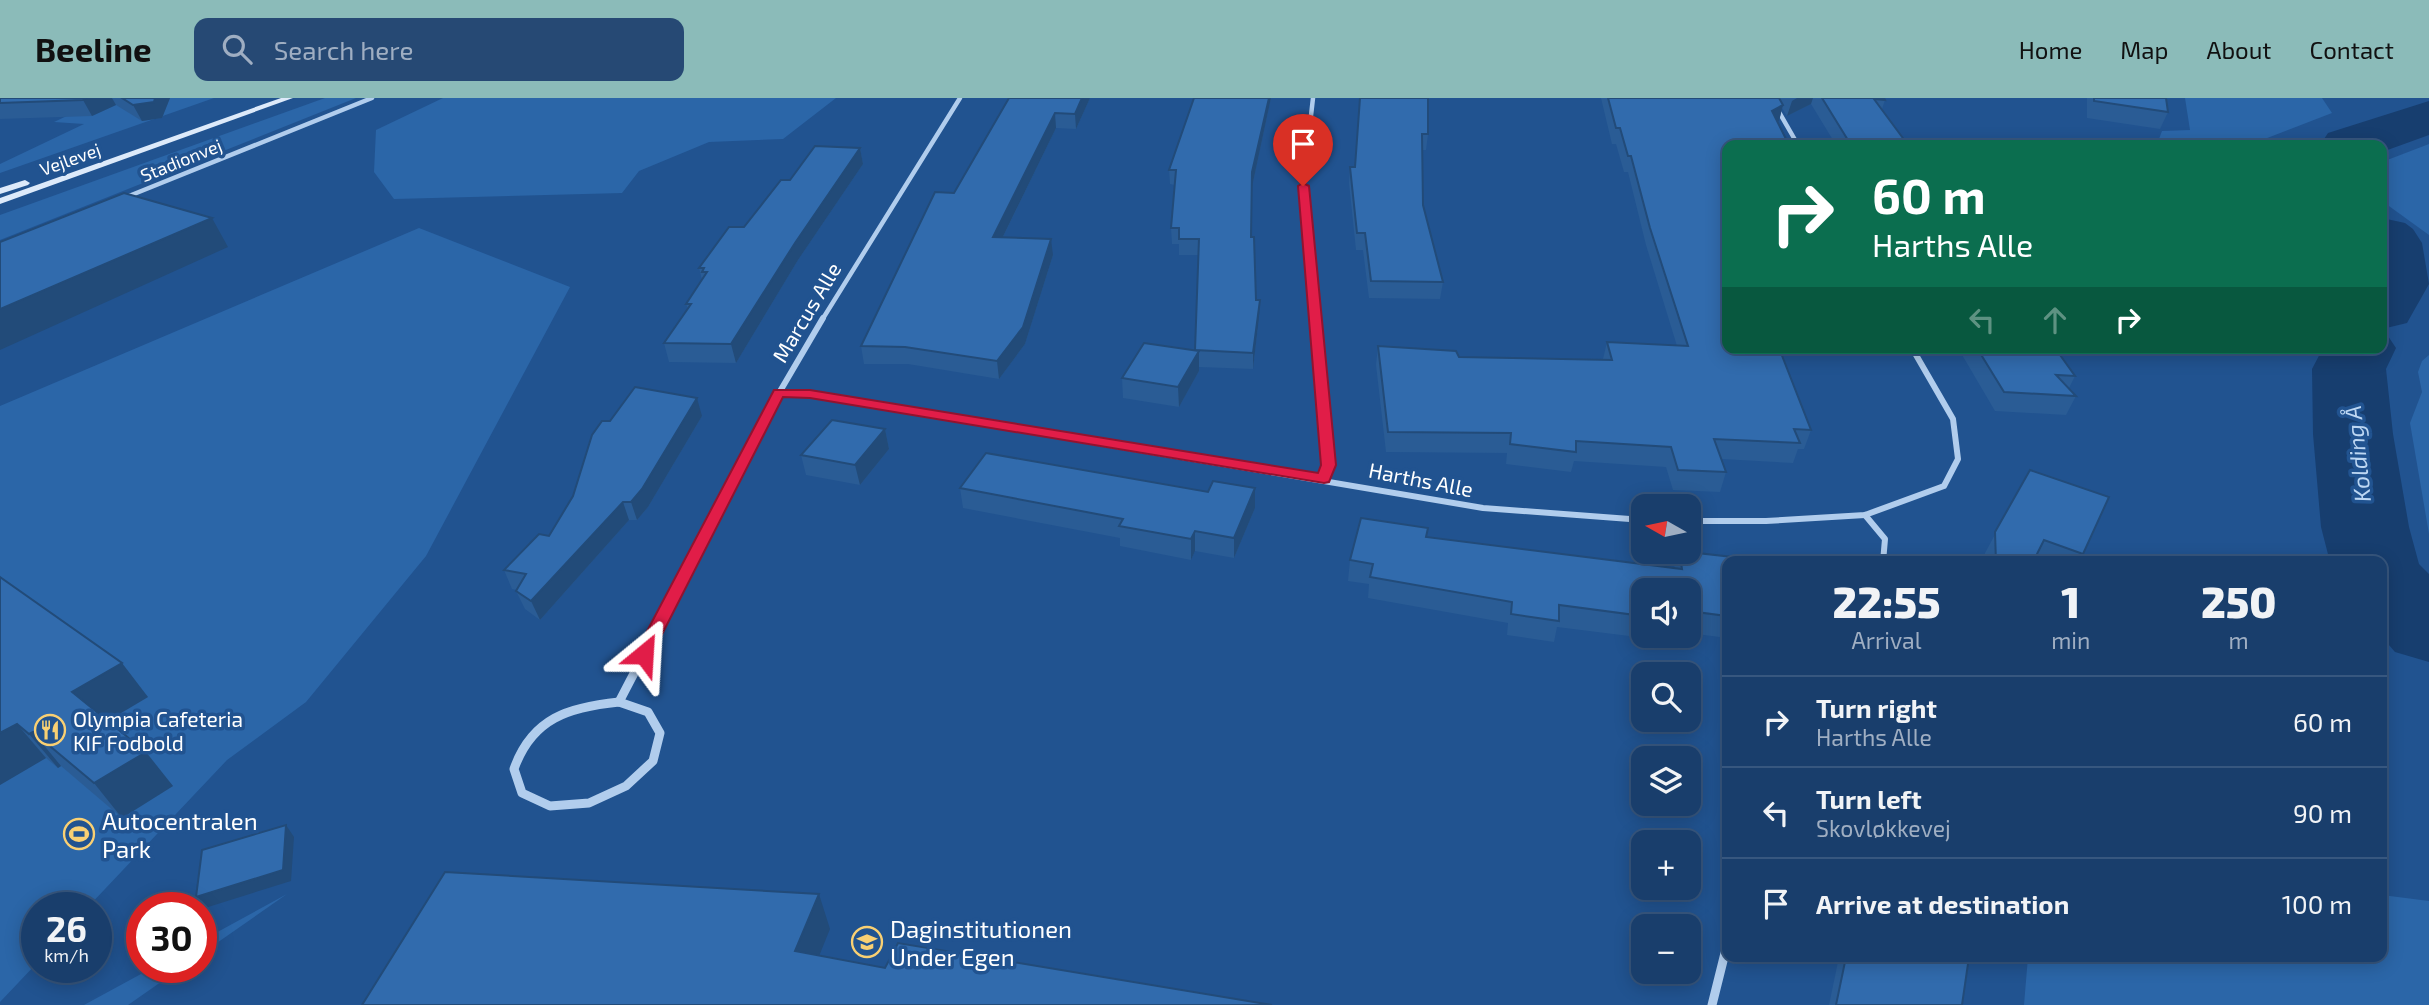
<!DOCTYPE html>
<html lang="en">
<head>
<meta charset="utf-8">
<style>
	:root { --surface:#193e6c; --page:#264974; --text:#f1f3f6; --muted:#9faec2; --line:#37577f; --accent:#8bbbb9 }
	body { margin:0; font-family:"Exo 2",sans-serif; background:var(--page); color:var(--text); height:100vh; display:flex; flex-direction:column; font-size:26px; white-space:nowrap }
	* { box-sizing:border-box; margin:0 }
	p { font-size:23px; color:var(--muted) }
	.icon { flex:none; width:38px; height:38px; fill:none; stroke:currentColor; stroke-width:2; stroke-linecap:round; stroke-linejoin:round }
	.map { position:relative; flex:1; overflow:hidden }
	.side { position:absolute; left:1722px; top:458px; width:665px; height:406px; display:flex; flex-direction:column; background:var(--surface); border-radius:14px; box-shadow:0 4px 18px #0003,0 0 0 2px var(--line) }
	.side>* { flex:none }
	.hud { position:absolute; left:1722px; top:42px; width:665px; height:214px; border-radius:14px; box-shadow:0 4px 18px #0003,0 0 0 2px var(--line); background:#0b6e4f; color:#fff; overflow:hidden }
	.needle { width:46px; rotate:279deg }
	.tools { position:absolute; left:1631px; top:396px; display:grid; gap:14px }
	.tools a { display:grid; place-items:center; width:70px; height:70px; border-radius:14px; background:var(--surface); box-shadow:0 4px 18px #0003,0 0 0 2px var(--line); font-size:35px }
	.speed { position:absolute; left:21px; top:794px; display:flex; gap:14px; font-size:35px; font-weight:700; text-align:center }
	.speed>* { display:grid; place-content:center; width:91px; height:91px; border-radius:50%; background:var(--surface); box-shadow:0 4px 18px #0003,0 0 0 2px var(--line); line-height:1 }
	.speed small { font-size:18px; font-weight:400 }
	.speed .limit { border:10px solid #d22; background:#fff; color:#111 }
	.pin { position:absolute; display:grid; place-items:center; width:60px; height:60px; color:#fff; margin:-72px -30px; border-radius:50% 50% 50% 0; rotate:-45deg; box-shadow:0 0 7px #0007 }
	.pin .icon { rotate:45deg }
	.me { position:absolute; width:77px; margin:-38px; rotate:27deg; stroke-linejoin:round; filter:drop-shadow(0 0 5px #0008) }
	.turn { display:flex; align-items:center; gap:24px; height:147px; padding:0 35px; font-size:32px }
	.turn .icon { width:91px; height:91px; stroke-width:2.5 }
	.turn b { display:block; font-size:49px; line-height:60px }
	.lanes { display:flex; align-items:center; height:66px; padding:0 35px; background:#0003; justify-content:center; gap:35px; direction:ltr }
	.lanes .off { opacity:.35 }
	.eta { display:flex; justify-content:space-evenly; align-items:center; height:119px; text-align:center }
	.eta b { font-size:42px; font-weight:800; line-height:49px }
	ul { padding:0; list-style:none }
	li { display:flex; align-items:center; gap:21px; height:91px; padding:0 35px; border-top:2px solid var(--line) }
	li div { flex:1 }
	li b { display:block; font-size:26px }
	li em { font-style:normal }
	header { display:flex; align-items:center; gap:42px; box-sizing:border-box; height:98px; padding:0 35px; background:var(--accent); color:#111 }
	header strong { font-size:33px }
	nav { display:flex; gap:38px; margin-inline-start:auto; font-size:24px }
	.search { width:490px; height:63px; background:var(--page); display:flex; align-items:center; gap:18px; box-sizing:border-box; padding:0 24px; border-radius:14px; color:var(--muted); font-size:26px }
	.map>svg:first-child { display:block }
	.green { fill:#2b66a8 }
	.lines { fill:none; stroke-linecap:round; stroke-linejoin:round }
	.river { fill:#173e6f; fill-rule:evenodd }
	.minor-far2 { stroke:#b1cded; stroke-width:4.5 }
	.minor-far1 { stroke:#b1cded; stroke-width:6 }
	.minor { stroke:#b1cded; stroke-width:9 }
	.secondary { fill:#ddeafa; fill-rule:evenodd }
	.wall { fill:#2a5c95 }
	.shaded-wall { fill:#224b79 }
	.building { fill:#316bad; stroke:#224b79; stroke-width:2 }
	.route { fill:#e11d48; stroke:#92132f; stroke-width:2 }
	.labels { text-anchor:middle; dominant-baseline:central; stroke-width:7; stroke-linejoin:round; paint-order:stroke }
	.far-street-label { font-size:18px; fill:#fff; stroke:#215390 }
	.street-label { font-size:21px; fill:#fff; stroke:#215390 }
	.poi-label { font-size:21px; fill:#fff; stroke:#215390; text-anchor:start }
	.water-label { font-size:23px; font-style:italic; fill:#bdd7f3; stroke:#215390 }
	.near-poi-label { font-size:24px; fill:#fff; stroke:#215390; text-anchor:start }
</style>
</head>
<body>
<header>
<strong>Beeline</strong>
<div class="search"><svg class="icon" aria-label="search" viewBox="0 0 24 24"><circle cx="10" cy="10" r="6"/><path d="M15 15l6 6"/></svg>Search here</div>
<nav><a>Home</a><a>Map</a><a>About</a><a>Contact</a></nav>
</header>
<div class="map">
<svg width="2429" height="907" viewBox="0 0 2429 907">
	<rect width="100%" height="100%" fill="#215390"/>
	<g class="green">
		<path d="M105 0H214L0 75V66L84 26 54 24Z"/>
		<path d="M325 0H356L0 142V117Z"/>
		<path d="M443 0H836L783 41 709 44 639 73 622 95 394 101 374 74 376 32Z"/>
		<path d="M2185 0H2322L2332 15 2249 47H2189L2159 41 2162 33 2190 32Z"/>
		<path d="M2429 46V137L2382 103V64Z"/>
		<path d="M419 130 570 189 426 458 306 604 227 662 87 810H37V865L0 904V308Z"/>
		<path d="M2429 257V436L2410 325 2422 294 2418 274 2422 263Z"/>
		<path d="M287 796 201 856V843Z"/>
		<path d="M2382 797 2429 803V907H2024L2028 859H2382Z"/>
		<path d="M152 870H181L128 907H84Z"/>
	</g>
	<g class="lines">
		<g class="river">
			<path d="M2429 3V37L2382 54V47H2320L2328 35Z"/>
			<path d="M2382 120 2405 125 2413 131 2422 145 2429 186 2407 225 2382 231Z"/>
			<path d="M2382 234 2386 235 2396 250 2386 271 2393 336 2409 429 2419 466 2429 476V564L2395 554 2382 539V464H2330L2321 429 2313 336 2312 271 2323 250H2382Z"/>
		</g>
		<g class="minor-far2">
			<path d="M1313 0 1303 88 1315 222"/>
			<path d="M1771 0 1798 47"/>
			<path d="M124 100 372 0"/>
			<path d="M822 222 960 0"/>
		</g>
		<g class="minor-far1">
			<path d="M1315 220 1329 367 1324 381"/>
			<path d="M779 295 810 296 1483 410 1643 422"/>
			<path d="M1865 417 1885 441 1883 464"/>
			<path d="M1689 423H1766L1865 417 1944 388 1958 361 1953 321 1912 250"/>
			<path d="M665 516 779 295 823 220"/>
		</g>
		<g class="minor">
			<path d="M619 604 666 514"/>
			<path d="M619 604 648 614 660 635 653 663 626 688 589 705 550 708 522 695 514 671C532 620 569 609 619 604Z"/>
			<path d="M1712 907 1727 847"/>
		</g>
		<g class="secondary">
			<path d="M281 0H293L0 106V100Z"/>
			<path d="M25 82 30 85 28 87 0 96V90Z"/>
		</g>
	</g>
	<g class="wall">
		<path d="M0 0H170L162 20 142 23 116 7 92 18 0 21Z"/>
		<path d="M1009 0H1090L1076 31 1056 30 1003 139 1053 157 1025 246 999 281 908 266H864L861 248 954 95Z"/>
		<path d="M1271 0 1252 89 1251 139 1256 202 1259 219 1253 271 1199 269V273L1179 309 1123 300 1122 280 1195 253 1198 157H1179V146H1172L1171 130 1175 87 1170 86 1169 72Z"/>
		<path d="M1360 0 1428 36 1426 52H1422L1423 107 1443 184 1440 201 1369 200 1363 152H1356L1349 85 1350 69H1355Z"/>
		<path d="M1601 0H1884L1885 2 1882 11 1908 47H1836L1811 6 1787 18 1782 10 1779 23 1777 24 1727 250 1811 332 1804 351H1798L1793 365 1722 361 1726 374 1720 394 1673 392 1666 369 1574 363 1571 374 1506 366 1507 355 1386 354 1376 267 1378 248 1459 259 1603 261 1607 244 1677 248 1646 147 1628 74H1624L1616 46H1612Z"/>
		<path d="M2087 0H2166L2168 14 2160 31 2087 20Z"/>
		<path d="M860 50 863 66 798 162 736 265 669 264 664 245 688 211 686 206 702 182 699 170 744 129 790 82Z"/>
		<path d="M1958 250H2055L2075 278 2069 290 2076 298 2066 317 1995 313Z"/>
		<path d="M702 318 648 409 637 422H629L540 522 525 511 516 493 517 492 512 491 504 472 549 438 573 398 610 323Z"/>
		<path d="M885 331 889 351 860 387 806 377 801 357Z"/>
		<path d="M2030 372 2083 456 2079 464 2033 463V464H1985V455Z"/>
		<path d="M960 390 1208 394 1255 390V410L1234 460 1195 453 1191 462 1120 448V440L963 410Z"/>
		<path d="M1427 439 1674 470 1679 453 1727 464V540L1689 535V492H1643V534L1638 533 1637 539 1557 529 1554 544 1507 537 1508 525 1368 500 1369 486 1348 483 1350 462Z"/>
		<path d="M0 479 148 599 108 623 173 688 122 720 61 668 58 670 46 660 0 687Z"/>
		<path d="M1839 859H1969L1962 907H1829Z"/>
	</g>
	<g class="shaded-wall">
		<path d="M86 0H112L116 7 92 18 83 2Z"/>
		<path d="M155 0H170L162 20 142 23 133 7Z"/>
		<path d="M1082 0H1090L1076 31 1075 16Z"/>
		<path d="M1269 0H1271L1252 89V74Z"/>
		<path d="M1797 0H1813L1811 6 1787 18 1792 3Z"/>
		<path d="M1783 7 1779 23 1768 29 1772 13Z"/>
		<path d="M1055 15 1056 30 995 155 993 139Z"/>
		<path d="M860 50 863 66 798 162 736 265 731 246 795 145Z"/>
		<path d="M212 120 228 149 0 252V211Z"/>
		<path d="M1051 141 1053 157 1025 246 999 281 997 263Z"/>
		<path d="M1260 202 1259 219 1253 271V255Z"/>
		<path d="M1199 253V273L1179 309 1178 289Z"/>
		<path d="M697 300 702 318 648 409 637 422 631 404Z"/>
		<path d="M885 331 889 351 860 387 855 367Z"/>
		<path d="M1255 390V410L1234 460V440Z"/>
		<path d="M623 404 629 422 540 522 531 503Z"/>
		<path d="M1195 433V453L1191 462V441Z"/>
		<path d="M122 565 148 599 99 628 72 594Z"/>
		<path d="M17 626 46 660 0 687V635Z"/>
		<path d="M33 634 61 668 58 670 29 636Z"/>
		<path d="M146 654 173 688 122 720 94 685Z"/>
		<path d="M286 727 294 739 291 783 205 810 196 799Z"/>
		<path d="M819 796 830 831 807 888 795 853Z"/>
	</g>
	<g class="building">
		<path d="M0 0H86L83 2 0 5Z"/>
		<path d="M122 0H155L154 4 133 7Z"/>
		<path d="M1009 0H1082L1075 16 1055 15 993 139 1051 141 1023 229 997 263 905 249 861 248 935 94 954 95Z"/>
		<path d="M1194 0H1269L1252 74 1251 139H1254L1256 202H1260L1253 255 1195 252 1199 141H1179V130H1171L1176 72H1169Z"/>
		<path d="M1360 0H1428V36H1422L1423 107 1443 184 1371 183 1365 135H1357L1350 69H1355Z"/>
		<path d="M1608 0H1779L1783 7 1772 13 1789 47H1727V250H1779L1811 332 1794 331 1800 345 1714 341 1726 374 1678 372 1671 349 1576 343V354L1510 346 1511 335 1388 334 1378 248 1456 253 1459 259 1612 262 1607 244 1688 248 1650 130 1631 58H1628L1620 30H1616Z"/>
		<path d="M1822 0H1884L1885 2 1874 1 1908 47H1851Z"/>
		<path d="M2094 0H2166L2168 14 2094 3Z"/>
		<path d="M815 48 860 50 795 145 731 246 664 245 691 206H686L707 174H702L704 170H699L729 129H744L781 82H790Z"/>
		<path d="M124 95 212 120 0 211V144Z"/>
		<path d="M1144 245 1199 253 1178 289 1122 280Z"/>
		<path d="M1977 250H2055L2075 278 2056 277 2076 298 2004 294Z"/>
		<path d="M635 289 697 300 642 391 631 404H623L531 503 516 493 526 476 504 472 539 436 549 438 573 398 592 337 602 323H610Z"/>
		<path d="M832 322 885 331 855 367 801 357Z"/>
		<path d="M986 355 1208 394 1213 383 1255 390 1234 440 1195 433 1191 441 1119 428 1123 421 960 390Z"/>
		<path d="M2030 372 2109 399 2083 456 2044 442 2033 464H1996L1995 434Z"/>
		<path d="M1361 420 1428 430 1426 439 1682 471 1679 453 1759 462V464H1727V518L1689 513V492H1643V518L1559 507V523L1511 516 1512 504 1370 479 1373 466 1350 462Z"/>
		<path d="M0 479 122 565 72 594 146 654 94 685 33 634 29 636 17 626 0 635Z"/>
		<path d="M286 727 283 772 196 799 202 752Z"/>
		<path d="M445 774 819 796 795 853 885 870 898 845 1272 907H362Z"/>
		<path d="M1846 859H1969L1962 907H1836Z"/>
	</g>
	<path class="route" d="M1303 85 1309 88 1336 367 1329 384 1324 385 810 300 783 299 652 556 650 561H638L635 556 774 292H810L1318 375 1321 367 1298 88Z"/>
	<defs>
		<g id="restaurant-ring" transform="scale(1.575)"><circle r="9.5" fill="#215390" stroke="#f9d073" stroke-width="1.5"/><path d="M-5-6h1v4h1v-4h1v4h1v-4h1v5L-1.5 .5V6h-2V.5L-5-1ZM5-6V6H3V1.5H1.5Q1.5-4 5-6Z" fill="#f9d073"/></g>
		<g id="stadium-ring" transform="scale(1.575)"><circle r="9.5" fill="#215390" stroke="#f9d073" stroke-width="1.5"/><path d="M0-5a6.5 5 0 1 0 0 10a6.5 5 0 1 0 0-10ZM-3.5-1.8h7v3.6h-7Z" fill="#f9d073"/></g>
		<g id="school-ring" transform="scale(1.575)"><circle r="9.5" fill="#215390" stroke="#f9d073" stroke-width="1.5"/><path d="M0-5L7-2L0 1L-7-2ZM-4 1L0 2.5L4 1V4Q0 6-4 4Z" fill="#f9d073"/></g>
	</defs>
	<g fill-rule="evenodd">
		<use href="#restaurant-ring" x="50" y="632"/>
		<use href="#stadium-ring" x="79" y="736"/>
		<use href="#school-ring" x="867" y="844"/>
	</g>
	<g class="labels">
		<g class="far-street-label">
			<text transform="translate(70 61) rotate(-20)">Vejlevej</text>
			<text transform="translate(181 62) rotate(-22)">Stadionvej</text>
		</g>
		<g class="street-label">
			<text transform="translate(806 214) rotate(-59)">Marcus Alle</text>
			<text transform="translate(1421 381) rotate(11)">Harths Alle</text>
		</g>
		<g class="poi-label">
			<text x="73" y="620">Olympia Cafeteria<tspan x="73" dy="24">KIF Fodbold</tspan></text>
		</g>
		<g class="water-label">
			<text transform="translate(2357 356) rotate(-96)">Kolding Å</text>
		</g>
		<g class="near-poi-label">
			<text x="102" y="722">Autocentralen<tspan x="102" dy="28">Park</tspan></text>
			<text x="890" y="830">Daginstitutionen<tspan x="890" dy="28">Under Egen</tspan></text>
		</g>
	</g>
</svg>
<div class="tools">
<a><svg class="needle" viewBox="-14 -14 28 28"><path d="M0-13l5 13h-10z" fill="#e53935"/><path d="M0 13l5-13h-10z" fill="#9faec2"/></svg></a>
<a><svg class="icon" aria-label="sound" viewBox="0 0 24 24"><path d="M4 9h4l5-4v14l-5-4H4zM17 9q2 3 0 6"/></svg></a>
<a><svg class="icon" aria-label="search" viewBox="0 0 24 24"><circle cx="10" cy="10" r="6"/><path d="M15 15l6 6"/></svg></a>
<a><svg class="icon" aria-label="layers" viewBox="0 0 24 24"><path d="M12 4l9 5-9 5-9-5zM3 14l9 5 9-5"/></svg></a>
<a>+</a>
<a>−</a>
</div>
<div class="speed"><div>26<small>km/h</small></div><div class="limit">30</div></div>
<div class="pin" style="left:1303px;top:88px;background:#d93025"><svg class="icon" aria-label="arrive" viewBox="0 0 24 24"><path d="M6 21V4h12l-3 4 3 4H6"/></svg></div>
<svg class="me" style="left:644px;top:556px" viewBox="-20 -20 40 40"><path d="M0-17L14 15 0 8-14 15z" fill="#e11d48" stroke="#fff" stroke-width="4"/></svg>
<div class="hud">
<div class="turn"><svg class="icon" aria-label="right" viewBox="0 0 24 24"><path d="M7 20v-9h11M14 6l5 5-5 5"/></svg><div><b>60 m</b>Harths Alle</div></div>
<div class="lanes"><svg class="icon off" aria-label="left" viewBox="0 0 24 24"><path d="M17 20v-9H6M10 6l-5 5 5 5"/></svg><svg class="icon off" aria-label="ahead" viewBox="0 0 24 24"><path d="M12 20V5M6 11l6-6 6 6"/></svg><svg class="icon" aria-label="right" viewBox="0 0 24 24"><path d="M7 20v-9h11M14 6l5 5-5 5"/></svg></div>
</div>
<section class="side">
<div class="eta">
<div><b>22:55</b><p>Arrival</p></div>
<div><b>1</b><p>min</p></div>
<div><b>250</b><p>m</p></div>
</div>
<ul>
<li><svg class="icon" aria-label="right" viewBox="0 0 24 24"><path d="M7 20v-9h11M14 6l5 5-5 5"/></svg><div><b>Turn right</b><p>Harths Alle</p></div><em>60 m</em></li>
<li><svg class="icon" aria-label="left" viewBox="0 0 24 24"><path d="M17 20v-9H6M10 6l-5 5 5 5"/></svg><div><b>Turn left</b><p>Skovløkkevej</p></div><em>90 m</em></li>
<li><svg class="icon" aria-label="arrive" viewBox="0 0 24 24"><path d="M6 21V4h12l-3 4 3 4H6"/></svg><div><b>Arrive at destination</b></div><em>100 m</em></li>
</ul>
</section>
</div>
</body>
</html>
